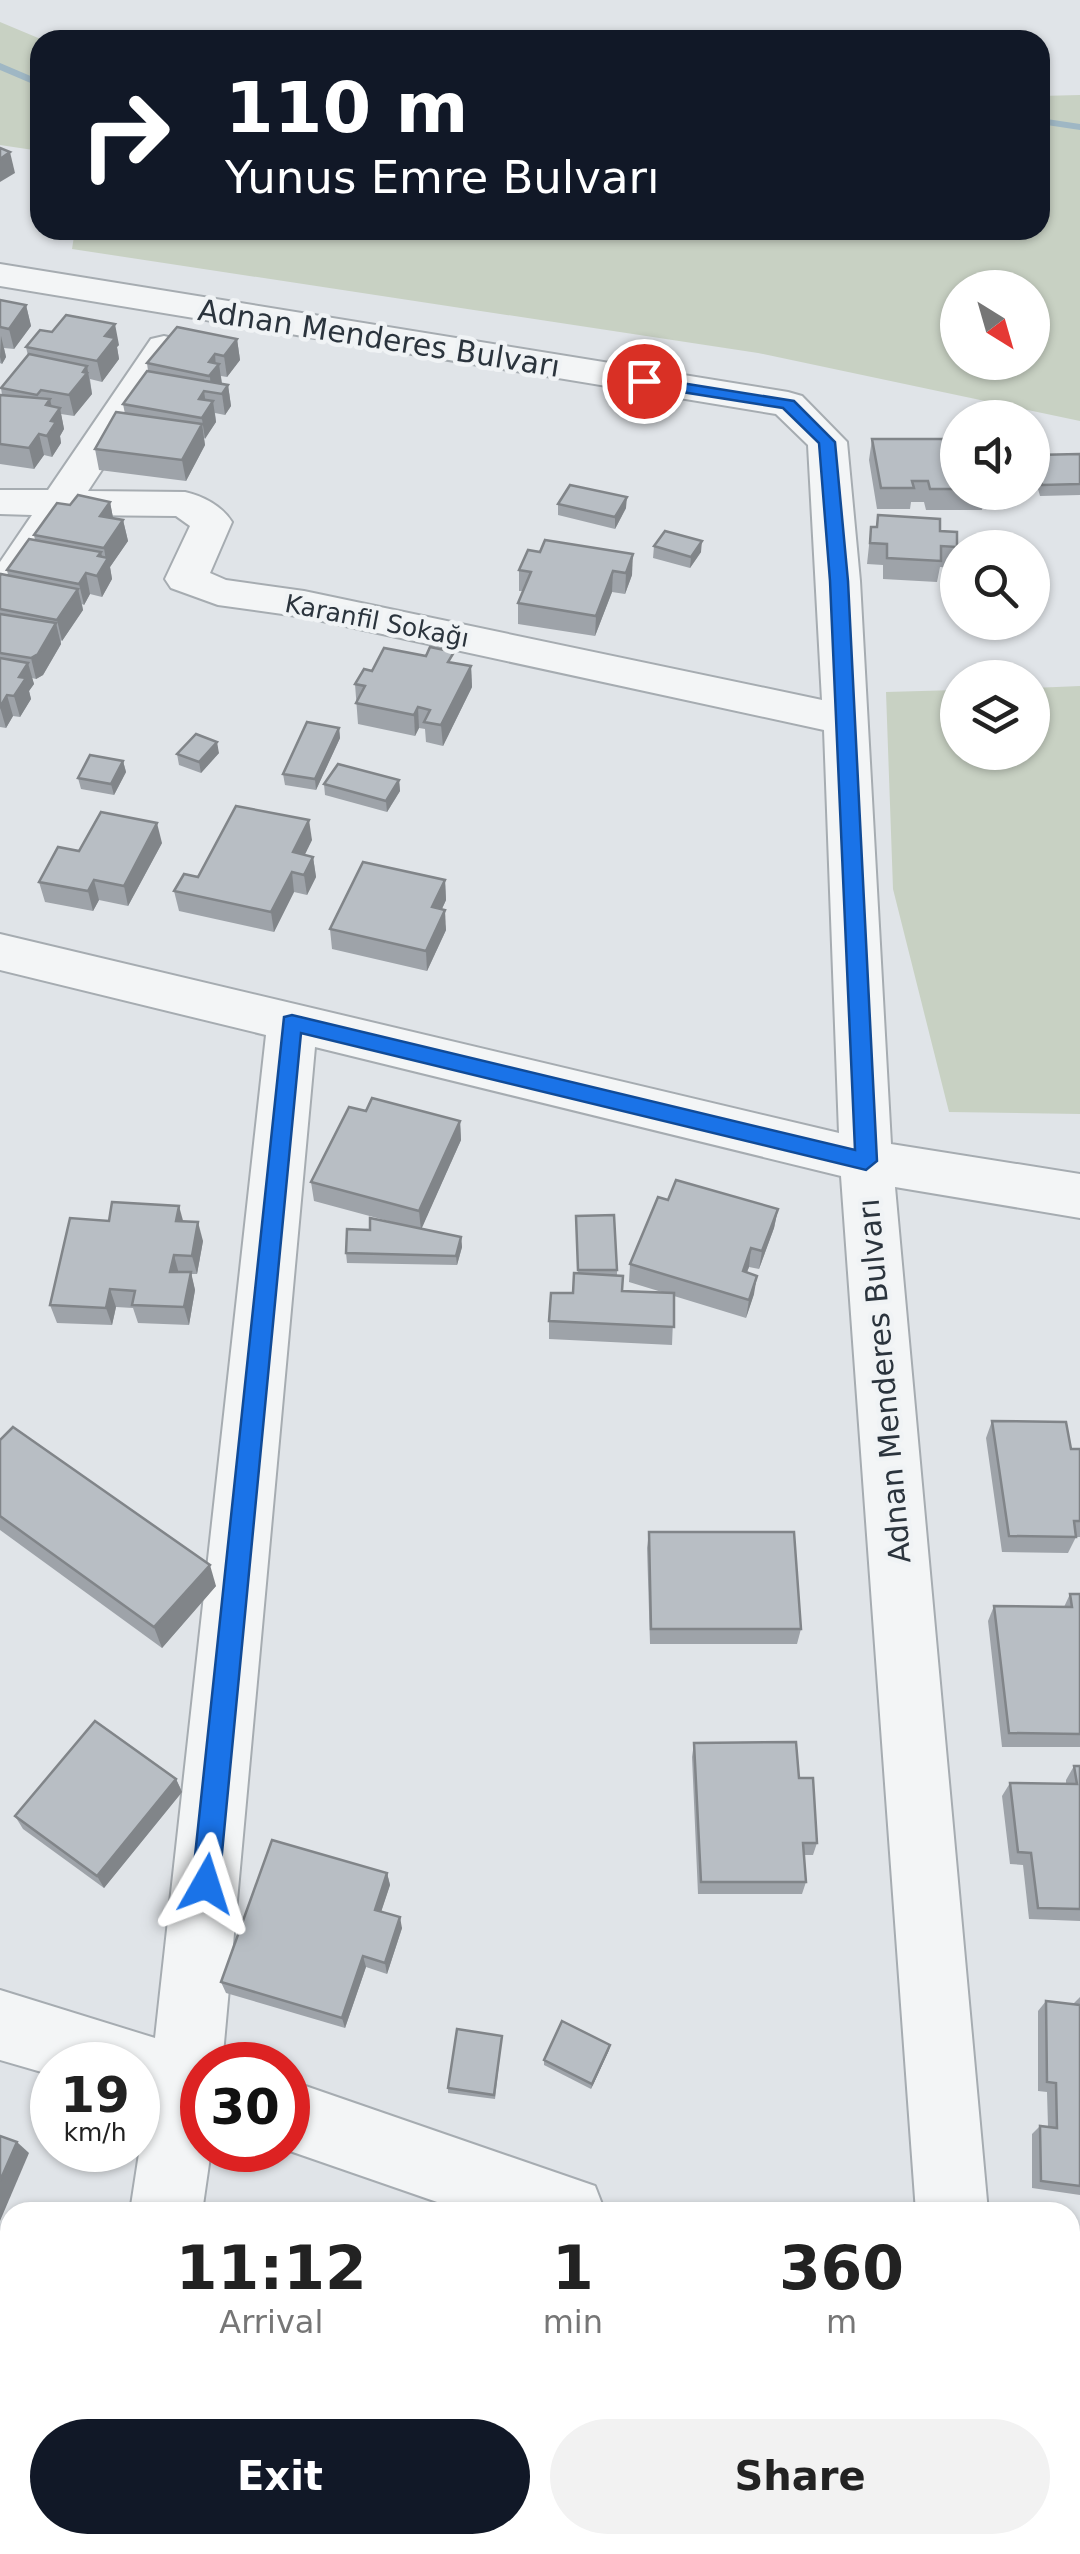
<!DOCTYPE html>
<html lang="en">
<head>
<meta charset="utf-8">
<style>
	:root { --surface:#fff; --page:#f2f2f2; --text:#222; --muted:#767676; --accent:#111827 }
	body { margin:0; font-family:"DejaVu Sans",sans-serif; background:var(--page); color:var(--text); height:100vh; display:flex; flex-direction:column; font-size:38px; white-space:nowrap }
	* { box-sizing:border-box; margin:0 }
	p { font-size:32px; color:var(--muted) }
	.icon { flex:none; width:55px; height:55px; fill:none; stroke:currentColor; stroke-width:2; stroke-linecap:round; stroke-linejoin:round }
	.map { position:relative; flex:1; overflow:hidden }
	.drawer { position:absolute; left:0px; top:2202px; width:1080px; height:352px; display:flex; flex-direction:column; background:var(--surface); border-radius:30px 30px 0 0; box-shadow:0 2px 8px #0004 }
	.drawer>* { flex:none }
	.banner { position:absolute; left:30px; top:30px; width:1020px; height:210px; border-radius:30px; box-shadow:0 2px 8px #0004; background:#111827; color:#fff; overflow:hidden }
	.needle { width:65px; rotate:143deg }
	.buttons { position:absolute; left:940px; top:270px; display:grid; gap:20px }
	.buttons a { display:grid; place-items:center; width:110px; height:110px; border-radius:50%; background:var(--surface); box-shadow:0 2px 8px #0004; font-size:50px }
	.speed { position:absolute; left:30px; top:2042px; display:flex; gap:20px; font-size:50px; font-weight:700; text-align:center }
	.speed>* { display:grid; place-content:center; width:130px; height:130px; border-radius:50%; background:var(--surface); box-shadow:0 2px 8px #0004; line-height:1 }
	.speed small { font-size:25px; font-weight:400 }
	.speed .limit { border:15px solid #d22; background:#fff; color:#111 }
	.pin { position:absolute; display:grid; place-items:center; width:85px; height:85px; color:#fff; margin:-42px; border:5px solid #fff; border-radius:50%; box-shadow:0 2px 10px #0007 }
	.me { position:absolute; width:110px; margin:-55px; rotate:6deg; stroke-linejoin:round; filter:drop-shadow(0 0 8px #0008) }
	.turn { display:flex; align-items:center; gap:35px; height:210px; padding:0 30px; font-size:45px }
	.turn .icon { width:130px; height:130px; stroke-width:2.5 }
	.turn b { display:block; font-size:70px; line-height:85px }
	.eta { display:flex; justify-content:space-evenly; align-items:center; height:170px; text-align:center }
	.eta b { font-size:60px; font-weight:800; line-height:70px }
	.cta { display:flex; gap:20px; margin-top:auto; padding:20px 30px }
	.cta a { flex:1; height:115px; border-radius:60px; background:var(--accent); color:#fff; font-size:40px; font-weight:800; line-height:115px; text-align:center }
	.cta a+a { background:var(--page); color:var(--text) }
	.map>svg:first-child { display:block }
	.green { fill:#c8d1c3; fill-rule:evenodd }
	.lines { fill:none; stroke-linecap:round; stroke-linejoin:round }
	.stream { fill:#9fb7c4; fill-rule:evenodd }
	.minor-casing { stroke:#a6acb1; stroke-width:4 }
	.minor { fill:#f3f5f6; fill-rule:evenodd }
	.wall { fill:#9ea3a9 }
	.shaded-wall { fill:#818589 }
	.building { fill:#b8bec4; stroke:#818589; stroke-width:2.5 }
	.route { fill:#1a73e8; stroke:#114b97; stroke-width:2.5 }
	.labels { text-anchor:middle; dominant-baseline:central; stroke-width:9; stroke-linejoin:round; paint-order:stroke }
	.far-street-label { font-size:25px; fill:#2b343d; stroke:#f0f3f5 }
	.street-label { font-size:30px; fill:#2b343d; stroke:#f0f3f5 }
</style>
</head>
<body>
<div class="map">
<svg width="1080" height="2554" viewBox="0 0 1080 2554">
	<rect width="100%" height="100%" fill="#e0e4e8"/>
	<g class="green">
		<path d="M0 22 43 40H40V151L0 145Z"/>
		<path d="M1080 95V421L758 353 72 249 75 230H1040V96ZM958 288H1032V362H958Z"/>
		<path d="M1080 686V1114L949 1112 893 889 886 692 957 690 958 752H1032L1033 688Z"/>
	</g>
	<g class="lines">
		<g class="stream">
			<path d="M0 63 40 80V87L0 70Z"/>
			<path d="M1040 118 1080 124V130L1040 124Z"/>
		</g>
		<g class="minor-casing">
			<g id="minor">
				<path d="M0 264 788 392 802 396 847 442 860 581 891 1144 1080 1174V1218L895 1187 988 2212H916L841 1176 315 1047 222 2065H202V2150H211L202 2212H130L148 2095 138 2100V2065H52V2075L0 2060V1990L155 2038 266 1035 0 970V934L839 1133 824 730 304 617 218 605 171 588 165 579 190 526 176 516 72 515 15 602 0 606V562L32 515 0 514V490H48L151 339 164 336 177 339 183 347 88 491 185 492C203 496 222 506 232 522L210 573 226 580 304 591 822 700 808 445 776 414 0 286Z"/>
				<path d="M288 2080 595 2186 605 2212H466L287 2150Z"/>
				<path d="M77 2545H155V2554H75Z"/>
				<path d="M957 2545H1035L1038 2554H958Z"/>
			</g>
		</g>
		<use href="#minor" class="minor"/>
	</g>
	<g class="wall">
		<path d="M0 300 26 305 31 326 14 349 4 348 6 357 2 364 0 363Z"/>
		<path d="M237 339 240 360 227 377 221 376 222 384 228 385 231 406 225 415 215 413 216 422 204 439 205 445 186 481 99 470 95 449 125 414 123 404 148 371 147 363Z"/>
		<path d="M119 345 117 347 119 359 102 382 90 379 92 394 74 416 61 414 64 429 60 436 61 443 52 457 44 455 34 469 0 464V395H2L1 388 28 356 26 347Z"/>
		<path d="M872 439 958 446V492H986L982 510H926L924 502H911L910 509H877L869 460Z"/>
		<path d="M1080 454V495L1040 496 1032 468 1034 455Z"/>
		<path d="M110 502 113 518 123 520 128 541 110 567 112 579 102 597 90 594 84 605 82 604 83 610 62 641 61 640V644L43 675 36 679 32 678 34 684 29 691 31 699 20 717 13 716 6 728 0 727V576L8 575 7 570 35 540 34 535 70 505Z"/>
		<path d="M558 504 626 508 615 529 558 515Z"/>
		<path d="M878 515 940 531 957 547 953 568 940 567 937 582 883 579V565L867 564 871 527H876Z"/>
		<path d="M654 546 701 552 690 568 653 558Z"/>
		<path d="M528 550 632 575 625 594 612 592 595 636 518 624V603L523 591H519V570Z"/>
		<path d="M455 663 471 666 472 687 443 746 426 742 425 729 419 728 415 736 358 724 355 684 372 671Z"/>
		<path d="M339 728 340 738 316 790 285 785 283 774Z"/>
		<path d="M219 753 201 773 179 765 177 754Z"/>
		<path d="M123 761 126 772 114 795 81 789 78 778Z"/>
		<path d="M399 780 400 791 387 812 325 795 324 784Z"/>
		<path d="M312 840 304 855 313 857 316 877 307 895 294 892 274 932 179 911 174 891 198 877Z"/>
		<path d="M162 843 128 906 99 900 93 911 45 902 39 882 79 851Z"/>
		<path d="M445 880 446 900 442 909 446 930 427 971 332 949 330 929Z"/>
		<path d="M366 1111 460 1121 461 1140 421 1229 461 1237 462 1247 457 1265 347 1263 346 1253 370 1230 403 1225 314 1201 311 1182Z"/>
		<path d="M668 1200 778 1209 774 1228 759 1269 749 1267 747 1272 754 1294 746 1318 674 1296 672 1345 549 1339V1321L573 1293 578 1273 576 1226 617 1270V1275L622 1291 665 1293 629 1282 630 1264Z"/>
		<path d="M109 1221 183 1222 203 1241 197 1274H191L195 1290 189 1325 138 1323 133 1308 116 1307 112 1325 57 1323 50 1305Z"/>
		<path d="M992 1421 1071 1449H1080V1537H1076L1068 1553 1002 1552 986 1438Z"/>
		<path d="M0 1440 216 1586 162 1648 0 1530Z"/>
		<path d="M649 1532 801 1629 797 1644H650L647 1548Z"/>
		<path d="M1070 1594H1080V1747H1002L988 1621 994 1606 1064 1607Z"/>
		<path d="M694 1743 799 1778 817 1843 813 1855H804L806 1882 802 1894H698L692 1757Z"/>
		<path d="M1074 1766H1080V1921L1029 1919 1023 1865 1010 1864 1002 1796 1010 1783H1066V1780Z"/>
		<path d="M176 1779 182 1792 104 1888 23 1829 15 1816Z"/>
		<path d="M387 1873 390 1885 381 1912 402 1928 387 1974 366 1967 345 2028 226 1993 221 1982Z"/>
		<path d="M1080 1997V2195L1032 2188V2134L1040 2126 1048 2127 1047 2092 1038 2091V2011L1046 2001 1073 2004Z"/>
		<path d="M502 2036 495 2099 448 2093V2088Z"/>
		<path d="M609 2050 591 2089 544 2065V2060Z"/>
		<path d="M1070 2242 1080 2244V2437L1070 2435Z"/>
	</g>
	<g class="shaded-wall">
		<path d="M10 152 15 173 0 182V159Z"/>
		<path d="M26 305 31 326 14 349 9 329Z"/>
		<path d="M115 324 119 345 117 347 119 359 102 382 97 361 105 336Z"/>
		<path d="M1 336 6 357 2 364 0 357Z"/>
		<path d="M237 339 240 360 227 377 224 356Z"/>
		<path d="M215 354 216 367 219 364 222 385 211 392 209 362Z"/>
		<path d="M87 366 92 394 74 416 69 395Z"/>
		<path d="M228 385 231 406 225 415 222 394Z"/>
		<path d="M204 391 207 411 213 401 216 422 205 439 199 399Z"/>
		<path d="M50 399 54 416 60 408 64 429 60 436 61 443 52 457 47 436 46 405Z"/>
		<path d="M202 424 205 445 186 481 182 460Z"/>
		<path d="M39 434 44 455 34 469 29 448Z"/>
		<path d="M627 497 626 508 615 529V517Z"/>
		<path d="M110 502 114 523 100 516Z"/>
		<path d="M123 520 128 541 110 567 112 579 102 597 97 576 98 556 101 552 104 565 106 561 104 548Z"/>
		<path d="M702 541 701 552 690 568 691 557Z"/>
		<path d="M633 554 632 575 625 594 626 573Z"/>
		<path d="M613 571 612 592 595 636 596 616Z"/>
		<path d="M86 573 90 594 84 605 79 584Z"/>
		<path d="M78 589 83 610 62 641 57 620Z"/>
		<path d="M56 623 61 644 43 675 36 679 31 658Z"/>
		<path d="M28 663 34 684 29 691 31 699 20 717 14 696 19 677Z"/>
		<path d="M471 666 472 687 443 746 441 725Z"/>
		<path d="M7 695 13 716 6 728 0 707Z"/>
		<path d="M418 707 419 728 415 736 414 715Z"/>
		<path d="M339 728 340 738 316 790 315 779Z"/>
		<path d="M217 742 219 753 201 773 199 762Z"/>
		<path d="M123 761 126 772 114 795 111 784Z"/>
		<path d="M399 780 400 791 387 812 386 801Z"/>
		<path d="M309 820 312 840 296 873 293 852Z"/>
		<path d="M157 823 162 843 128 906 124 886Z"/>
		<path d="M313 857 316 877 307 895 304 875Z"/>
		<path d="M292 872 294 892 274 932 271 912Z"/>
		<path d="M94 880 99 900 93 911 88 891Z"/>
		<path d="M445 880 446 900 433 928 432 907Z"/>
		<path d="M445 910 446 930 427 971 426 951Z"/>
		<path d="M460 1121 461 1140 421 1230 419 1211Z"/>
		<path d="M179 1206 184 1224 176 1221Z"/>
		<path d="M778 1209 774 1228 759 1269 762 1251Z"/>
		<path d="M198 1222 203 1241 197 1274 192 1256Z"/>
		<path d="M461 1237 462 1247 457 1265 456 1256Z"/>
		<path d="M751 1248 749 1267 740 1289 743 1271Z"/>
		<path d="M174 1255 179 1274 170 1272Z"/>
		<path d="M191 1272 195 1290 189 1325 184 1307Z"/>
		<path d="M757 1276 754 1294 746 1318 749 1300Z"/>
		<path d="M110 1289 116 1307 112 1325 106 1308Z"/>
		<path d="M210 1565 216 1586 162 1648 154 1627Z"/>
		<path d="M176 1779 182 1792 104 1888 97 1876Z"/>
		<path d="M387 1873 390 1885 378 1921 375 1910Z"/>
		<path d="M400 1917 402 1928 387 1974 385 1963Z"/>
		<path d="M363 1956 366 1967 345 2028 342 2018Z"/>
		<path d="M610 2045 609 2050 591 2089 592 2084Z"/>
		<path d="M17 2142 29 2153 0 2221V2181Z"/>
	</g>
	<g class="building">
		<path d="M0 148 10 152 0 159Z"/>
		<path d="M0 300 26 305 9 329 0 327Z"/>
		<path d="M66 315 115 324 105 336 115 338 97 361 26 347 40 330 52 332Z"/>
		<path d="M177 327 237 339 224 356 215 354 209 362 219 364 209 376 147 363Z"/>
		<path d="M29 354 87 366 83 372 87 373 69 395 41 390 37 395 1 388Z"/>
		<path d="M147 371 228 385 222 394 204 391 199 399 213 401 202 418 123 404Z"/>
		<path d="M0 395 50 399 46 405 60 408 51 421 56 422 47 436 39 434 29 448 0 444Z"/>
		<path d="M116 412 202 424 182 460 95 449Z"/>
		<path d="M872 439H954L955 446H958V489H930L928 481H912L914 488H881Z"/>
		<path d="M1080 454V484L1042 485 1034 455Z"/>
		<path d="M570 485 627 497 615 517 558 504Z"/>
		<path d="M78 495 110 502 100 516 123 520 104 548 34 535 57 503 70 505Z"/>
		<path d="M878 515 940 519V531L957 532V547L941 546V561L887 558V544L870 543 871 527H877Z"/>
		<path d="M665 531 702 541 691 557 654 546Z"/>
		<path d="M29 539 101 552 98 556 108 558 97 576 86 573 79 584 7 570Z"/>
		<path d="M545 540 633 554 626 573 613 571 596 616 518 603 531 572 519 570 528 550 540 552Z"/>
		<path d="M1 574 78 589 57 620 0 609V576Z"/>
		<path d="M0 614 56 623 38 654 31 658 0 653Z"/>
		<path d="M430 647 454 652 448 662 471 666 441 725 424 722 430 710 418 707 414 715 356 703 365 686 355 684 364 669 372 671 384 648 426 656Z"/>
		<path d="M0 658 28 663 19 677 26 678 14 696 7 695 0 707Z"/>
		<path d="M307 722 339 728 315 779 283 774Z"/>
		<path d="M196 734 217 742 199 762 177 754Z"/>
		<path d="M90 755 123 761 111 784 78 778Z"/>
		<path d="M338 764 399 780 386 801 324 784Z"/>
		<path d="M236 806 309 820 293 852 313 857 304 875 292 872 271 912 174 891 184 874 198 877Z"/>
		<path d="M101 812 157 823 124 886 94 880 88 891 39 882 58 847 79 851Z"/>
		<path d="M363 862 445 880 432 907 445 910 426 951 330 929Z"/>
		<path d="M372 1098 460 1121 419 1211 311 1182 349 1107 366 1111Z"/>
		<path d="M676 1180 778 1209 762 1251 751 1248 743 1271 757 1276 749 1300 630 1264 658 1197 668 1200Z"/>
		<path d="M112 1202 179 1206 176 1221 198 1222 192 1256 174 1255 170 1272H191L184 1307 132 1305 135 1291 110 1289 106 1308 50 1305 70 1218 109 1221Z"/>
		<path d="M614 1215 617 1270H578L576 1216Z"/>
		<path d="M370 1218 461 1237 456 1256 346 1253 347 1229 370 1230Z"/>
		<path d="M574 1273 623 1276 622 1291 674 1293V1327L549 1321 551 1293H573Z"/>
		<path d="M992 1421 1066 1422 1071 1449H1080V1521H1074L1076 1537 1009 1536Z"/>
		<path d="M13 1427 210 1565 154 1627 0 1516V1440Z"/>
		<path d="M649 1532H794L801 1629H651Z"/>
		<path d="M1070 1594H1080V1734L1009 1733 994 1606 1072 1607Z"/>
		<path d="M95 1721 176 1779 97 1876 15 1816Z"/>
		<path d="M796 1742 799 1778H813L817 1843H803L806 1882H701L694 1743Z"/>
		<path d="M1074 1766H1080V1909L1038 1908 1031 1853 1018 1852 1010 1783 1077 1784Z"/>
		<path d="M272 1840 387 1873 375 1910 400 1917 385 1963 363 1956 342 2018 221 1982Z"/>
		<path d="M1046 2001 1080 2005V2186L1041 2181 1040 2126 1057 2128 1056 2083 1047 2082Z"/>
		<path d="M562 2021 610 2045 592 2084 544 2060Z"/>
		<path d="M457 2029 502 2036 494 2095 448 2088Z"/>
		<path d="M0 2136 17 2142 0 2181Z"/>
		<path d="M1070 2242 1080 2244V2432L1070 2431Z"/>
		<path d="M632 2545H809L808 2554H642L631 2552Z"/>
	</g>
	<path class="route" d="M644 377 794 401 835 442 848 581 877 1161 866 1170 301 1033 219 1884 215 1893 206 1897 196 1893 192 1884 284 1017 292 1015 855 1150 830 581 819 443 783 408 638 385 636 381Z"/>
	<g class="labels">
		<g class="far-street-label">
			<text transform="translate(377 621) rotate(11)">Karanfil Sokağı</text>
		</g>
		<g class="street-label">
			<text transform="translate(379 338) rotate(9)">Adnan Menderes Bulvarı</text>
			<text transform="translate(884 1381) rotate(-95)">Adnan Menderes Bulvarı</text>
		</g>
	</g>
</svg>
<div class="buttons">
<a><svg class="needle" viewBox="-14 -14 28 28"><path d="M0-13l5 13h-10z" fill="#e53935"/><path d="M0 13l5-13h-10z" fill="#767676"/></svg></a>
<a><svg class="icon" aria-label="sound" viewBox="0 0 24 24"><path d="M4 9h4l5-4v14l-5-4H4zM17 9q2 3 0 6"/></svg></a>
<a><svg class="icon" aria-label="search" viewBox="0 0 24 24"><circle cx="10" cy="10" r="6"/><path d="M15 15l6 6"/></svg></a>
<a><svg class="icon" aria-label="layers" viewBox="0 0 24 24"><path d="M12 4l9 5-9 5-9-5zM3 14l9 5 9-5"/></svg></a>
</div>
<div class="speed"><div>19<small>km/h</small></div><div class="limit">30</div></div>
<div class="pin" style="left:644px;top:381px;background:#d93025"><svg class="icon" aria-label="arrive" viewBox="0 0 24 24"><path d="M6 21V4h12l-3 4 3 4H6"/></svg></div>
<svg class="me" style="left:206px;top:1884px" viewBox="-20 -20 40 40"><path d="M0-17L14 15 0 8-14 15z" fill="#1a73e8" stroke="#fff" stroke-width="4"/></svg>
<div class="banner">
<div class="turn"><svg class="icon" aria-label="right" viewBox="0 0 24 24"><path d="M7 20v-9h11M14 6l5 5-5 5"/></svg><div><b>110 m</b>Yunus Emre Bulvarı</div></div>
</div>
<section class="drawer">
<div class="eta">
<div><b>11:12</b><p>Arrival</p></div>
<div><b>1</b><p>min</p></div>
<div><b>360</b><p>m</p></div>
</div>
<div class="cta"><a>Exit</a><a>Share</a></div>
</section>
</div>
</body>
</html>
